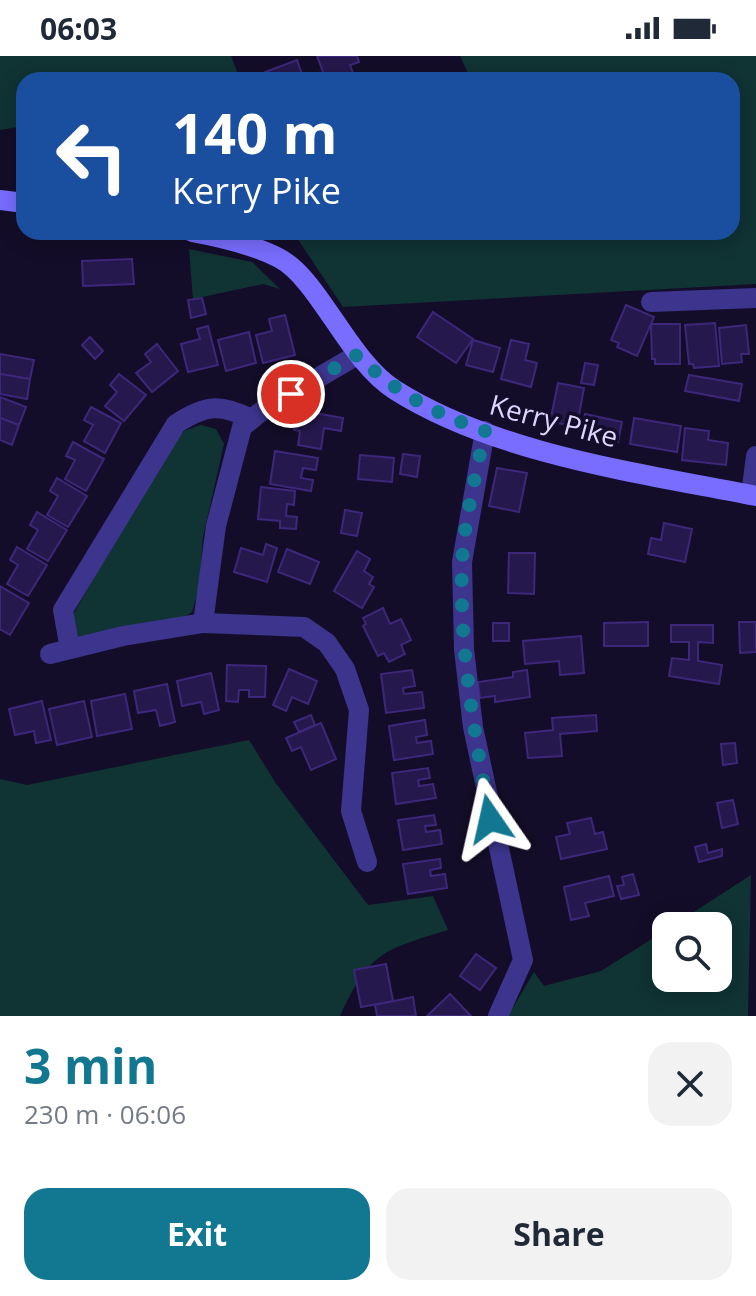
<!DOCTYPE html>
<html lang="en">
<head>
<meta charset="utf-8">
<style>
	:root { --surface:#fff; --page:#f2f2f3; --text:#1f2937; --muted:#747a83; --accent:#127791 }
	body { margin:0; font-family:"Open Sans",sans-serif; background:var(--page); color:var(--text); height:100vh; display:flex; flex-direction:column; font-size:30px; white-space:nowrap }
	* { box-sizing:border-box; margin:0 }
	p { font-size:26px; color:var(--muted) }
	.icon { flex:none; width:44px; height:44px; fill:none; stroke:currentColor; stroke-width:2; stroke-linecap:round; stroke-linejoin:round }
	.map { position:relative; height:960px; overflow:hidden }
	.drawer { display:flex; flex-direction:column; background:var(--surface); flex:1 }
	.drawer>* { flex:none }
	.banner { position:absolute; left:16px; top:16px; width:724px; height:168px; border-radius:24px; box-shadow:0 4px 20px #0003; background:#1a4fa0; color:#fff; overflow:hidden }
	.fabs { position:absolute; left:652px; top:856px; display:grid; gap:16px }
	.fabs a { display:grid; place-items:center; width:80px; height:80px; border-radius:16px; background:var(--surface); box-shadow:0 4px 20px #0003; font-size:40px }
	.pin { position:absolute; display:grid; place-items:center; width:68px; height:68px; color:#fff; margin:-34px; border:4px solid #fff; border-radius:50%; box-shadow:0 2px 8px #0007 }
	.me { position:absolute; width:88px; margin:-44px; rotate:349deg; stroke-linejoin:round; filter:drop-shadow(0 0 6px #0008) }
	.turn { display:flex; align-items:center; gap:28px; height:168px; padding:0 24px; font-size:36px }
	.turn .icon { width:104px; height:104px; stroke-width:2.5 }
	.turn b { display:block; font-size:56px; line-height:68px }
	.round { display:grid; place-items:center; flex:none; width:84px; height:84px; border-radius:24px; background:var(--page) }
	.headline { display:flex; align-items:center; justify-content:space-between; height:136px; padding:0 24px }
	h1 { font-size:48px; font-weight:700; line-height:60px; color:var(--accent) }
	.cta { display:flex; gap:16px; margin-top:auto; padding:16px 24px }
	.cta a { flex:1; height:92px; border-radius:24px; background:var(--accent); color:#fff; font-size:32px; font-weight:700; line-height:92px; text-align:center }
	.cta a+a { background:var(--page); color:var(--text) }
	.status { display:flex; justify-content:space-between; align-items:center; height:56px; padding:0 40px; background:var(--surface); direction:ltr }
	.status svg { height:22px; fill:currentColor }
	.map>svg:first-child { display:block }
	.green { fill:#103334 }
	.building { fill:#25184c; stroke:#3d277a; stroke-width:2 }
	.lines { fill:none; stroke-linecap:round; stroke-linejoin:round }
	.street { stroke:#3d348d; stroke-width:20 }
	.secondary { stroke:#796dff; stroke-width:20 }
	.route { stroke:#127791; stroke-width:14; stroke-dasharray:0 25.2 }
	.labels { text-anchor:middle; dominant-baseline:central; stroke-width:7; stroke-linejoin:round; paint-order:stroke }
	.street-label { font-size:28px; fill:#ddd6ff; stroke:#140d29 }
</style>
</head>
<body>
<div class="status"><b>06:03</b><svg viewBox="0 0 49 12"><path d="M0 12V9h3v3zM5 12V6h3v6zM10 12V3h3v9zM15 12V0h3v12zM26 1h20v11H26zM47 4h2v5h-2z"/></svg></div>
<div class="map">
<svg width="756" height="960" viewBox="0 0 756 960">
	<rect width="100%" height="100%" fill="#140d29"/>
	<g class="green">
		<path d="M0 0H231L240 24H24V70L0 74Z"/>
		<path d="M460 0H756V228L343 251 295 179 270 176H732V24H471Z"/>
		<path d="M189 193 252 206 280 233 263 228 193 243Z"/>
		<path d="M201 369 216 373 224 388 203 481 199 532 192 556 177 566 78 583 69 566 169 389 184 375Z"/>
		<path d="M249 684 275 726 368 849 433 840 448 874C382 894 370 896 340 960H0V723L27 729Z"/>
		<path d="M751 819 748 960H508L534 916 544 930 601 915 666 874V922H718V870H672Z"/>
	</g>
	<g class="building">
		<path d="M317 0H357L359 6 350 9 353 17 326 24Z"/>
		<path d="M297 4 304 24H267L265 16Z"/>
		<path d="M132 203 134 228 83 230 82 205Z"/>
		<path d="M202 242 206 258 191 262 188 244Z"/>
		<path d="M626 249 654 261 637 300 617 291 619 287 611 284Z"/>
		<path d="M433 256 473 283 456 307 417 281Z"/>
		<path d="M285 259 295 299 263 307 256 279 272 275 269 263Z"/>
		<path d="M715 267 719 310 694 312 693 308H689L685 269Z"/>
		<path d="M651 268H680V308H655V303H652Z"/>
		<path d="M746 269 749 298H741L742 306 722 308 719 272Z"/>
		<path d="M208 270 218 309 188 316 181 288 200 283 197 273Z"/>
		<path d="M249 276 256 307 226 315 218 284Z"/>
		<path d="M90 281 103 295 95 303 82 289Z"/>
		<path d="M473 284 500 292 493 316 466 309Z"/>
		<path d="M511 284 529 288 525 304 537 307 531 331 501 323Z"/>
		<path d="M157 288 178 315 152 336 136 317 151 306 145 298Z"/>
		<path d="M0 298 34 304 30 323 0 318Z"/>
		<path d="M585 307 598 309 594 329 581 327Z"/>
		<path d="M0 318 30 323 27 343 0 338Z"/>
		<path d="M119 318 146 339 124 365 105 350 117 336 110 329Z"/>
		<path d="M689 319 742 328 739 345 685 335Z"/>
		<path d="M558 327 584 332 577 370 550 366Z"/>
		<path d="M0 341 26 351 19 369 0 362Z"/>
		<path d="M91 351 121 367 105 397 84 385 93 369 84 364Z"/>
		<path d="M304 355 343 362 341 375 324 372 321 393 298 389 300 375 294 374 296 360 303 361Z"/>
		<path d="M585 358 622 366 618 386 581 379Z"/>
		<path d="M0 362 19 369 12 389 0 384Z"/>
		<path d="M634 362 681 370 677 396 630 388Z"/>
		<path d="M685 372 709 375 708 384 728 387 726 409 682 404Z"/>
		<path d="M73 386 104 403 86 435 65 423 75 404 66 400Z"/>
		<path d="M275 395 318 402 316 414 303 412 301 422 313 424 311 435 270 428Z"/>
		<path d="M403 398 420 400 417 421 400 418Z"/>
		<path d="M360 399 394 402 392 426 358 423Z"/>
		<path d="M497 412 527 417 519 456 489 450Z"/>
		<path d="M57 422 87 440 68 471 47 459 58 440 50 435Z"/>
		<path d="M261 431 295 435 294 449 287 448 286 460 297 461 296 473 280 472V465L258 463Z"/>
		<path d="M345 454 362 457 357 480 341 477Z"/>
		<path d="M37 456 67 474 48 505 27 493 38 474 30 469Z"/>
		<path d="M664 467 692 473 685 506 648 498 651 482 661 484Z"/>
		<path d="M266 488 277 492 267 526 234 516 241 492 263 499Z"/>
		<path d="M17 491 47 509 28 540 7 528 18 509 10 504Z"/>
		<path d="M287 493 319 506 310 528 278 516Z"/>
		<path d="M357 495 370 503 364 515 373 521 369 528 374 531 362 552 334 535Z"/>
		<path d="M509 497H535L534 538 508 537Z"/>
		<path d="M0 530 29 547 10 579 0 573Z"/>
		<path d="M383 552 390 568 401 563 411 584 401 589 405 598 389 606 384 597 378 600 363 570 366 568 363 562Z"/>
		<path d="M648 566V590H604V567Z"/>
		<path d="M739 566H756V596L740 597Z"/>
		<rect x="493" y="567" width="16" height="18"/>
		<path d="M671 569H713V587L698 586V605L722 609 719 628 669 620 672 602 689 604V586H671Z"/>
		<path d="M581 580 584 617 560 619 559 605 525 608 523 585Z"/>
		<path d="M227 609 266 610 265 641H249V634H239L238 646 226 645Z"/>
		<path d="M289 613 317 625 308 648 292 641 286 655 273 649Z"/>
		<path d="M412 614 415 630 403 632 404 638 422 636 424 652 386 657 381 618Z"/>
		<path d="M527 614 530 641 495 646V640L480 642 478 626 513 621V616Z"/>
		<path d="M211 617 219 654 204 658 201 646 182 650 177 625Z"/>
		<path d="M167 628 175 666 160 670 156 654 138 657 134 635Z"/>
		<path d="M125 638 132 673 97 680 91 645Z"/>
		<path d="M42 645 51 684 36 687 34 675 15 679 9 653Z"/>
		<path d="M84 645 92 681 57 689 49 653Z"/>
		<path d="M311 659 315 669 299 676 294 666Z"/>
		<path d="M596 659 597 675 560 678 562 700 528 702 525 677 553 674 552 662Z"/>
		<path d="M425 664 427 679 416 681 417 687 431 685 433 698 394 704 389 670Z"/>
		<path d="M321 667 336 703 311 714 301 691 292 695 286 682Z"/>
		<path d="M735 687 737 707 723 709 721 688Z"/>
		<path d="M428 712 430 722 418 724 419 730 433 728 436 742 396 748 392 717Z"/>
		<path d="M733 744 738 768 722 772 717 747Z"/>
		<path d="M434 759 436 769 425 770 426 776 440 774 442 788 403 794 398 764Z"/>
		<path d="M591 762 595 778 603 776 607 793 561 803 556 781 570 778 567 767Z"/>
		<path d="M706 788 708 797 722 793V800L699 806 695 791Z"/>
		<path d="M440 803 441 812 430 814 431 820 445 818 447 832 408 838 403 808Z"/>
		<path d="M633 818 639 839 621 843 617 830 624 829 622 821Z"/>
		<path d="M609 820 614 840 585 847 589 860 571 864 564 831Z"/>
		<path d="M476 898 496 912 480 934 460 920Z"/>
		<path d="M386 908 393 945 361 951 354 914Z"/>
		<path d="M450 938 471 960H427Z"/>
		<path d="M413 941 416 960H377L375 949Z"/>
	</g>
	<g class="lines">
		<g class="street">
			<path d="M651 246 756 242"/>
			<path d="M357 299 263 354 242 371 216 470 203 567 304 571 327 587 345 613 359 654 351 755 367 806"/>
			<path d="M485 375 462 506 464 593 473 671 523 904 498 960"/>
			<path d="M751 439 756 400"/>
			<path d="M70 593 63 554 176 368C205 349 220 347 251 363"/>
			<path d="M50 598 123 580 203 567"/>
		</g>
		<g class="secondary">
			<path d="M0 144 24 147"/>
			<path d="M192 176C219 181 254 189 279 202 320 224 347 303 395 334 496 398 640 417 756 440"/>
		</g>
	</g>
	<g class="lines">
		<path class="route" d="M291 338 357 299C394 336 436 358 485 375 476 419 464 464 462 508 459 594 475 679 490 763"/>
	</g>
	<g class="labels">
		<g class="street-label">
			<text transform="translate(554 364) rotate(15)">Kerry Pike</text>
		</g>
	</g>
</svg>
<div class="fabs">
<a><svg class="icon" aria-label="search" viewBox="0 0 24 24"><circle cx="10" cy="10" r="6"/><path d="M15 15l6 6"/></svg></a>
</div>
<div class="pin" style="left:291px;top:338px;background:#d93025"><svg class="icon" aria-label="arrive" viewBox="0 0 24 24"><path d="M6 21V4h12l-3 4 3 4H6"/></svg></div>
<svg class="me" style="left:490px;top:763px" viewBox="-20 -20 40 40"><path d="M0-17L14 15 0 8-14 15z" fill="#127791" stroke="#fff" stroke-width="4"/></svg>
<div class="banner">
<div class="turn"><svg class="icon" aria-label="left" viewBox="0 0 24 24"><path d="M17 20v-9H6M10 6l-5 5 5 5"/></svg><div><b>140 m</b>Kerry Pike</div></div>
</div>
</div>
<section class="drawer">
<div class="headline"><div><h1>3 min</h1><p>230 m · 06:06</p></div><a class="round"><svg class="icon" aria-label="close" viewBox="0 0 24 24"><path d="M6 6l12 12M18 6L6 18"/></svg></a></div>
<div class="cta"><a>Exit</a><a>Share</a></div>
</section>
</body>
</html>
